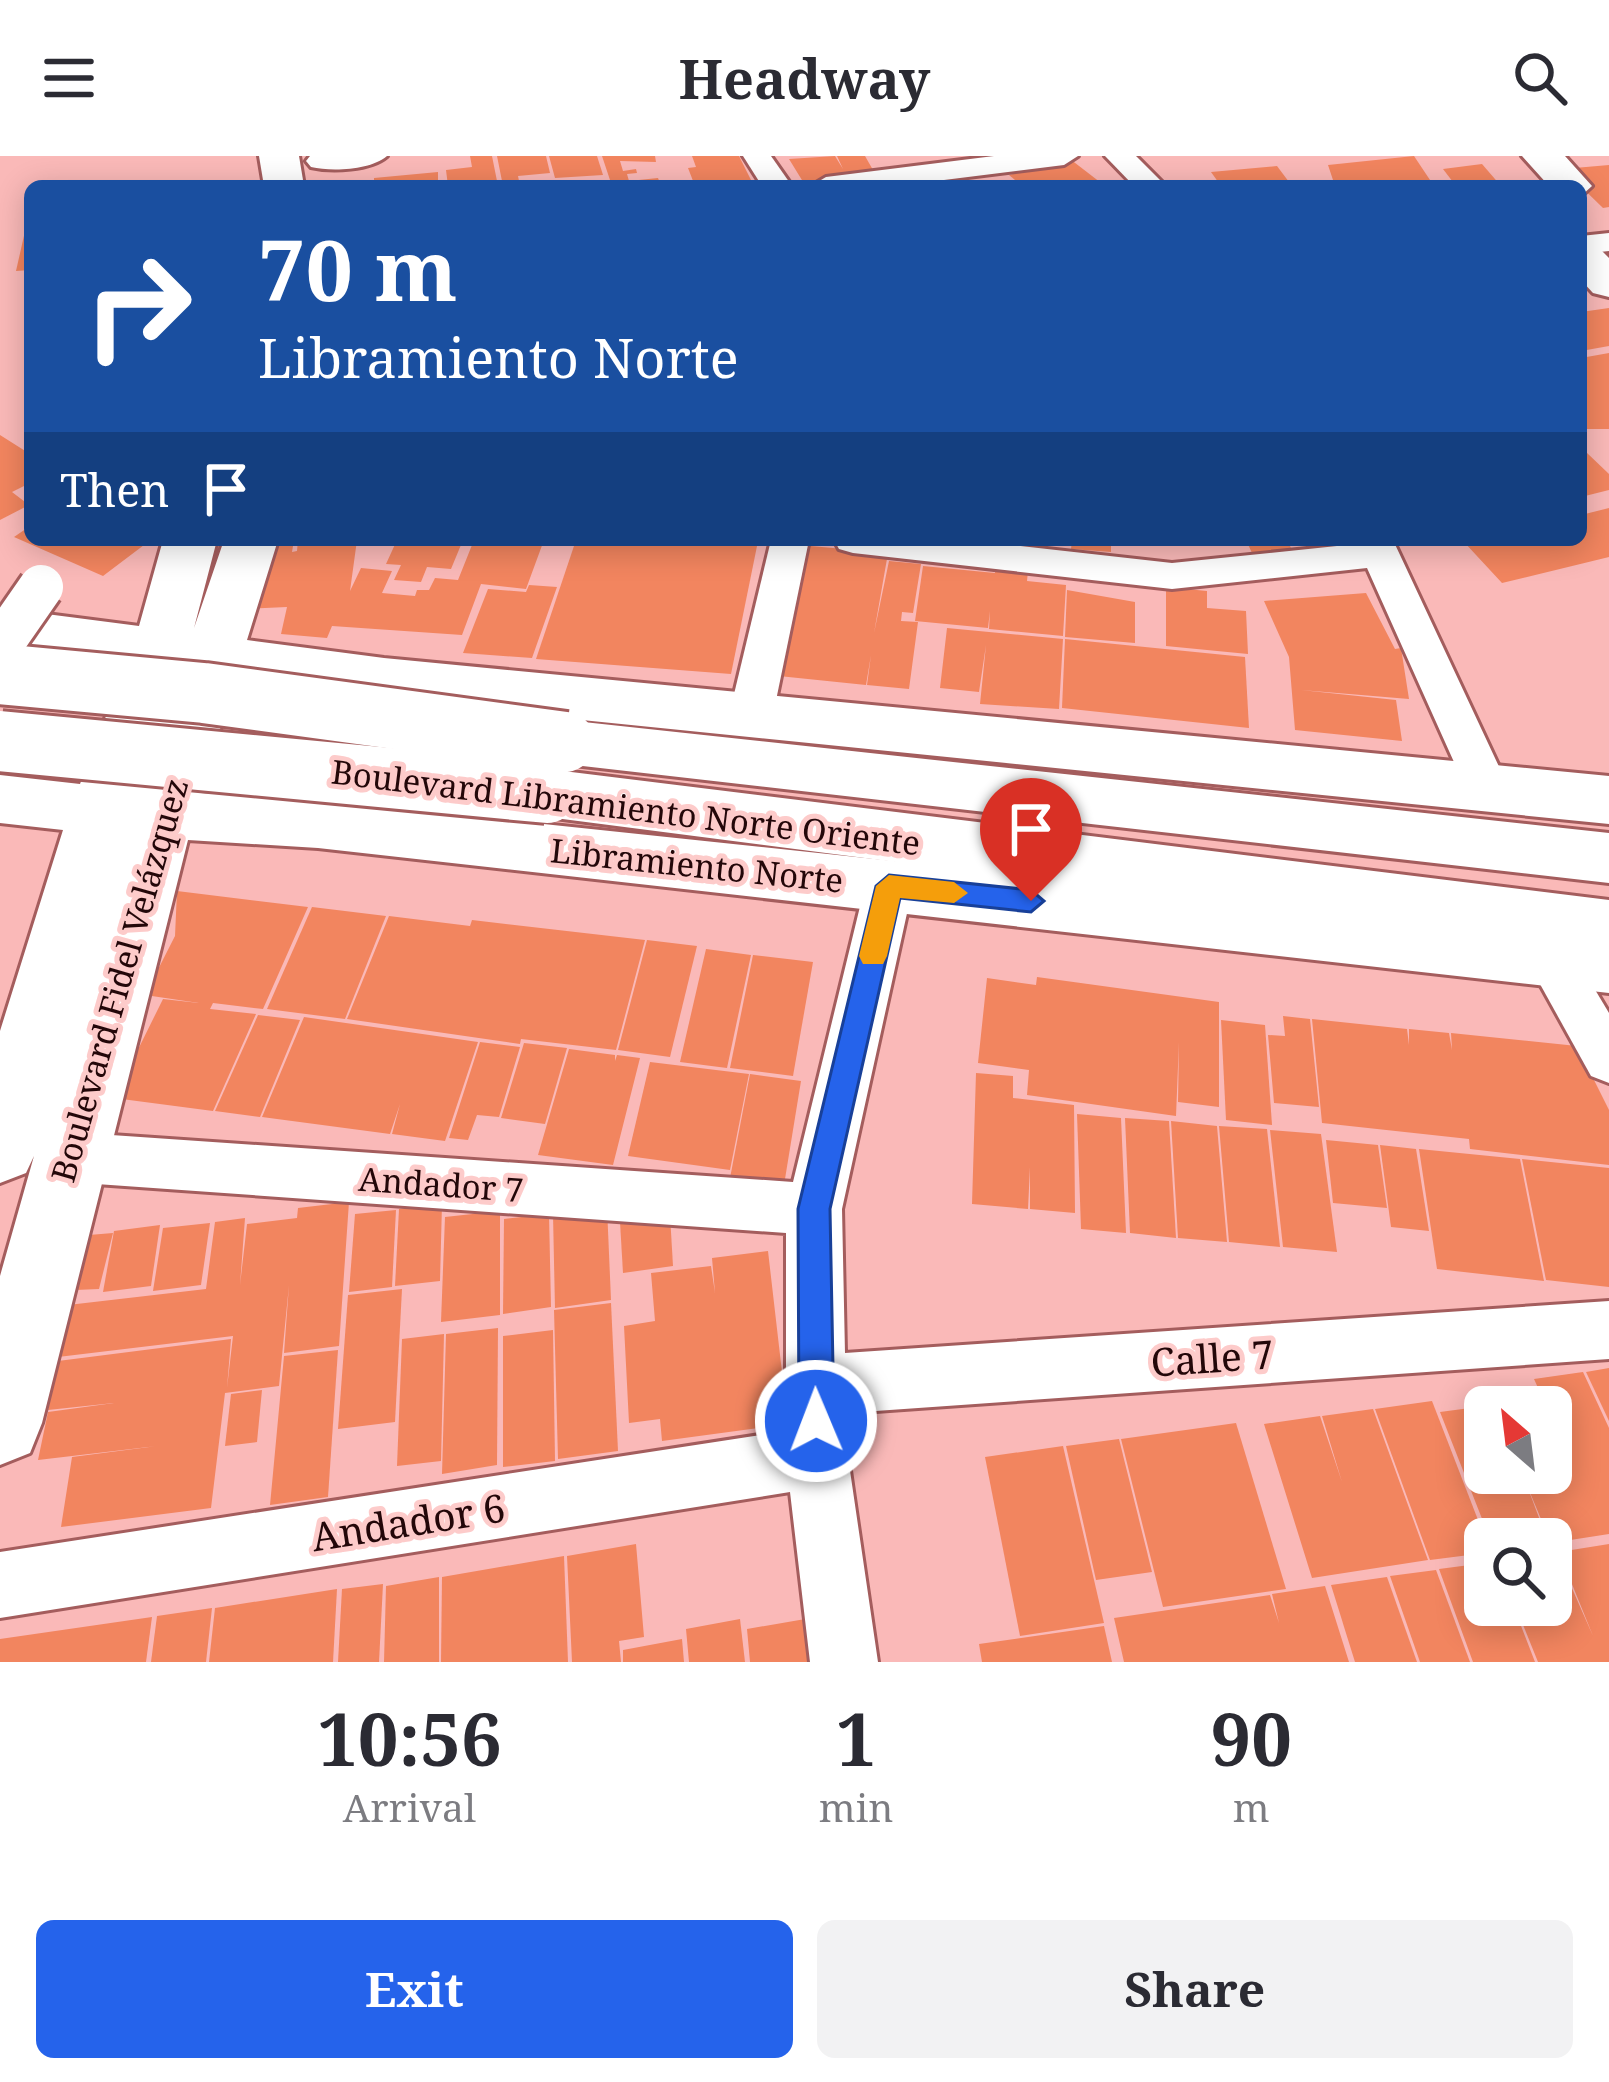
<!DOCTYPE html>
<html lang="en">
<head>
<meta charset="utf-8">
<style>
	:root { --surface:#fff; --page:#f2f2f3; --text:#2b2b33; --muted:#7c7c81; --accent:#2563eb }
	body { margin:0; font-family:"Noto Serif",serif; background:var(--page); color:var(--text); height:100vh; display:flex; flex-direction:column; font-size:45px; white-space:nowrap }
	* { box-sizing:border-box; margin:0 }
	p { font-size:39px; color:var(--muted) }
	.icon { flex:none; width:66px; height:66px; fill:none; stroke:currentColor; stroke-width:2; stroke-linecap:round; stroke-linejoin:round }
	.map { position:relative; height:1506px; overflow:hidden }
	.side { display:flex; flex-direction:column; background:var(--surface); flex:1 }
	.side>* { flex:none }
	.banner { position:absolute; left:24px; top:24px; width:1563px; height:366px; border-radius:18px; box-shadow:0 6px 30px #0003; background:#1a4fa0; color:#fff; overflow:hidden }
	.needle { width:78px; rotate:332deg }
	.fabs { position:absolute; left:1464px; top:1230px; display:grid; gap:24px }
	.fabs a { display:grid; place-items:center; width:108px; height:108px; border-radius:18px; background:var(--surface); box-shadow:0 6px 30px #0003; font-size:60px }
	.pin { position:absolute; display:grid; place-items:center; width:102px; height:102px; color:#fff; margin:-123px -51px; border-radius:50% 50% 50% 0; rotate:-45deg; box-shadow:0 0 12px #0007 }
	.pin .icon { rotate:45deg }
	.me { position:absolute; width:132px; margin:-66px; rotate:359deg; stroke-linejoin:round; filter:drop-shadow(0 0 9px #0008) }
	.turn { display:flex; align-items:center; gap:42px; height:252px; padding:0 36px; font-size:54px }
	.turn .icon { width:156px; height:156px; stroke-width:2.5 }
	.turn b { display:block; font-size:84px; line-height:102px }
	.then { display:flex; align-items:center; height:114px; padding:0 36px; background:#0003; gap:24px; font-size:45px }
	.eta { display:flex; justify-content:space-evenly; align-items:center; height:204px; text-align:center }
	.eta b { font-size:72px; font-weight:700; line-height:84px }
	.button { display:flex; gap:24px; margin-top:auto; padding:24px 36px }
	.button a { flex:1; height:138px; border-radius:18px; background:var(--accent); color:#fff; font-size:48px; font-weight:700; line-height:138px; text-align:center }
	.button a+a { background:var(--page); color:var(--text) }
	header { display:flex; justify-content:space-between; align-items:center; height:156px; padding:0 36px; background:var(--surface); font-size:54px; font-weight:700 }
	.map>svg:first-child { display:block }
	.building { fill:#f2855f }
	.lines { fill:none; stroke-linecap:round; stroke-linejoin:round }
	.street-casing { stroke:#a45d5d; stroke-width:6 }
	.secondary-casing { stroke:#a45d5d; stroke-width:6 }
	.highway-casing { stroke:#a45d5d; stroke-width:6 }
	.street { fill:#fff; fill-rule:evenodd }
	.secondary { fill:#fff; fill-rule:evenodd }
	.highway { fill:#fff; fill-rule:evenodd }
	.street-bridge-casing { stroke:#a45d5d; stroke-width:50; stroke-linecap:butt }
	.highway-bridge-casing { stroke:#a45d5d; stroke-width:66; stroke-linecap:butt }
	.street-bridge { stroke:#fff; stroke-width:44 }
	.highway-bridge { stroke:#fff; stroke-width:60 }
	.route { fill:#2563eb; stroke:#184099; stroke-width:3 }
	.slow { fill:#f59e0b }
	.labels { text-anchor:middle; dominant-baseline:central; stroke-width:10; stroke-linejoin:round; paint-order:stroke }
	.street-label { font-size:33px; fill:#230709; stroke:#fdcbca }
	.near-street-label { font-size:39px; fill:#230709; stroke:#fdcbca }
</style>
</head>
<body>
<header><svg class="icon" aria-label="menu" viewBox="0 0 24 24"><path d="M4 6h16M4 12h16M4 18h16"/></svg>Headway<svg class="icon" aria-label="search" viewBox="0 0 24 24"><circle cx="10" cy="10" r="6"/><path d="M15 15l6 6"/></svg></header>
<div class="map">
<svg width="1609" height="1506" viewBox="0 0 1609 1506">
	<rect width="100%" height="100%" fill="#fab9b8"/>
	<g class="building">
		<path d="M470 0H492L498 30H448L446 14 472 11Z"/>
		<path d="M497 0H546L550 17 518 20 520 30H503Z"/>
		<path d="M549 0H597L603 19 555 22Z"/>
		<path d="M602 0H655L656 6 620 5 623 15 636 13 637 17 627 18 629 25 658 22 661 30H612Z"/>
		<path d="M692 0H739L751 24 736 25 738 30H695L688 12 696 11Z"/>
		<path d="M835 0 843 13 837 0H865L877 21 805 29 789 3Z"/>
		<path d="M1414 0 1434 30H1335L1328 9Z"/>
		<path d="M1070 3 1105 30H1022L1009 19Z"/>
		<path d="M1482 8 1501 30H1456L1443 13Z"/>
		<path d="M1609 9V51L1603 52 1563 13Z"/>
		<path d="M1277 10 1292 30H1221L1211 16Z"/>
		<path d="M438 16V30H374V22Z"/>
		<path d="M28 62 30 114 16 115Z"/>
		<path d="M1609 152V190L1581 195V156Z"/>
		<path d="M1609 197V273H1581V202Z"/>
		<path d="M0 279 30 298V327L12 336 29 349 0 364Z"/>
		<path d="M1586 296 1609 318V334L1581 341V297Z"/>
		<path d="M1609 352V401L1502 427 1464 386 1581 384V359Z"/>
		<path d="M30 370V384H132L144 389 103 420 14 381Z"/>
		<path d="M268 384H294L292 396 297 395 298 384H357L350 435 361 412 392 415 382 437 415 440 417 434H429L435 422 458 424 474 384 505 388 507 384H544L526 433 481 428 462 479 332 470 327 482 281 478 287 451 246 453Z"/>
		<path d="M397 384H463L451 413 427 411 421 426 394 424 401 409 386 408Z"/>
		<path d="M576 384 757 390 731 518 536 503Z"/>
		<path d="M1072 384H1111V396L1071 393Z"/>
		<path d="M1246 384H1287L1292 394 1252 397Z"/>
		<path d="M800 389 888 397 874 477 889 405 921 408 913 457 902 456 901 465 918 466 909 533 867 529 871 499 866 529 769 519Z"/>
		<path d="M923 410 995 417V412L1028 415 1027 425 1066 429 1063 480 989 473 990 455 988 472 915 465Z"/>
		<path d="M529 429 557 431 532 502 463 497 488 433 526 436Z"/>
		<path d="M1166 431 1207 435V452L1246 455 1248 498 1166 490Z"/>
		<path d="M1067 434 1135 446V487L1065 481Z"/>
		<path d="M1366 437 1395 493 1401 492 1409 543 1301 534 1396 544 1402 585 1295 574 1289 501 1264 445Z"/>
		<path d="M947 472 1063 483 1059 553 980 548 986 489 979 536 940 532Z"/>
		<path d="M1065 483 1245 501 1249 572 1062 552Z"/>
		<path d="M177 735 308 751 263 853 213 847 210 853 256 858 213 955 114 942 163 843 199 847 145 839 175 780Z"/>
		<path d="M312 751 386 760 345 863 267 853Z"/>
		<path d="M389 760 470 770 472 764 645 784 616 894 521 883 520 888 347 863Z"/>
		<path d="M647 784 697 790 670 901 618 894Z"/>
		<path d="M706 793 751 799 727 912 680 906Z"/>
		<path d="M753 799 813 806 793 920 730 912Z"/>
		<path d="M1037 821 1219 846V951L1178 946 1179 886 1176 960 1027 939 1029 914 978 907 987 822 1036 829Z"/>
		<path d="M258 859 300 864 260 961 215 955Z"/>
		<path d="M1283 860 1310 863 1319 951 1274 947 1268 879 1285 880Z"/>
		<path d="M304 861 478 886 445 985 392 978 400 948 390 978 262 961Z"/>
		<path d="M1312 863 1407 873 1409 889V873L1449 877 1452 894 1451 877 1577 890 1609 954V1009L1470 993 1469 983 1322 967Z"/>
		<path d="M1221 864 1265 869 1272 969 1226 964Z"/>
		<path d="M480 886 520 891 499 961 477 959 468 984 449 982Z"/>
		<path d="M524 887 567 892 545 968 501 962Z"/>
		<path d="M569 893 615 899V905L617 899 640 902 613 1009 538 999Z"/>
		<path d="M650 906 749 918 730 1014 628 1000Z"/>
		<path d="M976 917 1013 920V942L1074 949 1075 1057 1030 1053V1011L1028 1053 972 1048Z"/>
		<path d="M750 918 801 925 784 1029 730 1022Z"/>
		<path d="M1077 958 1121 962 1126 1077 1081 1073Z"/>
		<path d="M1125 962 1169 965 1176 1082 1130 1077Z"/>
		<path d="M1171 965 1217 970 1227 1086 1178 1082Z"/>
		<path d="M1219 970 1267 973 1280 1091 1229 1086Z"/>
		<path d="M1270 974 1321 978 1337 1096 1283 1091Z"/>
		<path d="M1326 984 1378 989 1387 1052 1333 1047Z"/>
		<path d="M1380 989 1416 993 1429 1075 1391 1071Z"/>
		<path d="M1419 993 1520 1003 1544 1125 1437 1113Z"/>
		<path d="M1522 1003 1609 1012V1131L1546 1124Z"/>
		<path d="M349 1046 339 1190 284 1197 289 1129 279 1230 225 1237 211 1352 61 1371 72 1301 157 1290 38 1304 48 1256 114 1247 48 1254 58 1205 231 1183 227 1232 233 1180 58 1201 68 1149 206 1133 215 1066 245 1062 240 1129 247 1068 297 1062 298 1052Z"/>
		<path d="M442 1048 440 1125 395 1130 399 1053Z"/>
		<path d="M607 1051 611 1144 555 1152 553 1058Z"/>
		<path d="M396 1054 392 1131 349 1136 355 1058Z"/>
		<path d="M500 1055V1159L441 1166 445 1061Z"/>
		<path d="M549 1058 551 1151 503 1158 504 1063Z"/>
		<path d="M670 1059 673 1110 623 1117 620 1066Z"/>
		<path d="M210 1067 201 1129 153 1135 163 1072Z"/>
		<path d="M160 1069 151 1130 103 1136 114 1075Z"/>
		<path d="M113 1077 99 1133 75 1134 89 1079Z"/>
		<path d="M768 1095 788 1268 662 1285 660 1263 629 1267 624 1170 655 1165 651 1117 711 1110 715 1137 712 1102Z"/>
		<path d="M402 1133 395 1266 338 1273 348 1139Z"/>
		<path d="M611 1147 618 1295 558 1303 554 1154Z"/>
		<path d="M498 1172 497 1309 442 1318 446 1178Z"/>
		<path d="M553 1174 555 1305 503 1311V1180Z"/>
		<path d="M444 1178 441 1305 397 1310 402 1183Z"/>
		<path d="M338 1194 328 1341 270 1349 284 1200Z"/>
		<path d="M1609 1212V1265L1586 1216Z"/>
		<path d="M1583 1216 1609 1272V1378L1551 1387 1526 1327 1547 1383H1490L1440 1256 1485 1250V1317H1551V1251L1502 1248 1543 1243 1534 1223Z"/>
		<path d="M262 1234 257 1286 225 1290 231 1238Z"/>
		<path d="M1432 1245 1485 1382V1397L1430 1404 1375 1253Z"/>
		<path d="M1373 1253 1428 1404 1312 1422 1264 1268 1320 1260 1342 1326 1322 1260Z"/>
		<path d="M1236 1267 1286 1433 1163 1451 1121 1283Z"/>
		<path d="M1119 1283 1152 1416 1096 1424 1066 1290Z"/>
		<path d="M1063 1290 1104 1467 1020 1480 985 1301Z"/>
		<path d="M636 1388 644 1481 619 1485 621 1506H572L567 1400Z"/>
		<path d="M1609 1388V1506H1538L1515 1449H1551V1396H1556L1593 1480 1559 1396Z"/>
		<path d="M564 1400 568 1506H441L442 1421Z"/>
		<path d="M1485 1407V1449H1513L1535 1506H1473L1439 1413Z"/>
		<path d="M1436 1414 1470 1506H1420L1390 1420Z"/>
		<path d="M439 1421V1506H384L386 1430Z"/>
		<path d="M1387 1421 1417 1506H1355L1331 1429Z"/>
		<path d="M383 1428 379 1506H338L342 1433Z"/>
		<path d="M1325 1430 1349 1506H1124L1114 1462 1270 1439 1279 1467 1272 1438Z"/>
		<path d="M337 1433 333 1506H209L215 1452Z"/>
		<path d="M212 1452 206 1506H151L157 1460Z"/>
		<path d="M152 1461 146 1506H0V1483Z"/>
		<path d="M811 1462 817 1506H750L747 1473Z"/>
		<path d="M740 1463 745 1506H689L686 1473Z"/>
		<path d="M1104 1470 1112 1506H982L979 1488Z"/>
		<path d="M682 1483 684 1506H623V1494Z"/>
	</g>
	<g class="lines">
		<g class="street-casing">
			<g id="street">
				<path d="M310 0H387C371 14 332 16 311 11L306 5Z"/>
				<path d="M743 0H771L792 30H762Z"/>
				<path d="M994 0H1078L1064 9 896 30H811L826 21Z"/>
				<path d="M1105 0H1136L1166 30H1134Z"/>
				<path d="M1609 77V95L1581 98V80Z"/>
				<path d="M771 384H809L773 559 766 570 751 575 736 570 729 559Z"/>
				<path d="M834 384H967L1172 407 1356 388 1355 384H1393L1509 632 1503 644 1487 649 1471 644 1367 412 1172 433 853 397 839 393Z"/>
				<path d="M889 711 906 717 913 730 842 1053 845 1197 1609 1145V1203L847 1257 848 1301 878 1506H810L790 1336 0 1462V1396L786 1275V1077L68 1026 49 1019 41 1001 49 983 68 976 793 1026 865 730 872 717Z"/>
				<path d="M1550 781 1567 787 1609 857V927L1591 920 1525 801 1533 787Z"/>
			</g>
		</g>
		<g class="secondary-casing">
			<g id="secondary">
				<path d="M259 0H299L304 30H264Z"/>
				<path d="M1522 0H1565L1592 30 1581 40V30H1549Z"/>
				<path d="M1581 85 1596 89 1609 102V141L1593 137 1581 124Z"/>
				<path d="M163 384H217L194 472 224 384H278L247 484 384 502 1609 620V668L384 544 235 523 201 637 318 644 1609 781V837L318 692 188 684 42 1267 30 1297 0 1309V1120L34 1000 26 1017 0 1027V875L63 674 0 667V619L80 628 126 508 0 490V452L139 470Z"/>
			</g>
		</g>
		<g class="highway-casing">
			<g id="highway">
				<path d="M565 564 1609 677V727L565 608 544 602 535 586 544 570Z"/>
				<path d="M547 613 1609 744V798L547 661 525 654 516 637 525 620Z"/>
			</g>
		</g>
		<use href="#street" class="street"/>
		<use href="#secondary" class="secondary"/>
		<use href="#highway" class="highway"/>
		<g class="street-bridge-casing">
			<path id="street-bridge" d="M0 490 41 431"/>
		</g>
		<g class="highway-bridge-casing">
			<g id="highway-bridge">
				<path d="M0 518 204 537 565 586"/>
				<path d="M0 585 547 637"/>
			</g>
		</g>
		<use href="#street-bridge" class="street-bridge"/>
		<use href="#highway-bridge" class="highway-bridge"/>
	</g>
	<path class="route" d="M889 719 1031 734 1044 745 1031 756 900 742 830 1053 834 1265 829 1277 816 1282 804 1277 799 1265 798 1053 876 730Z"/>
	<path class="slow" d="M889 719 954 726 968 737 954 747 900 742 887 800 883 808H863L859 800 876 730Z"/>
	<g class="labels">
		<g class="street-label">
			<text transform="translate(626 651) rotate(7)">Boulevard Libramiento Norte Oriente</text>
			<text transform="translate(697 709) rotate(6)">Libramiento Norte</text>
			<text transform="translate(119 824) rotate(-74)">Boulevard Fidel Velázquez</text>
			<text transform="translate(441 1028) rotate(4)">Andador 7</text>
		</g>
		<g class="near-street-label">
			<text transform="translate(1212 1201) rotate(-4)">Calle 7</text>
			<text transform="translate(408 1365) rotate(-9)">Andador 6</text>
		</g>
	</g>
</svg>
<div class="fabs">
<a><svg class="needle" viewBox="-14 -14 28 28"><path d="M0-13l5 13h-10z" fill="#e53935"/><path d="M0 13l5-13h-10z" fill="#7c7c81"/></svg></a>
<a><svg class="icon" aria-label="search" viewBox="0 0 24 24"><circle cx="10" cy="10" r="6"/><path d="M15 15l6 6"/></svg></a>
</div>
<div class="pin" style="left:1031px;top:745px;background:#d93025"><svg class="icon" aria-label="arrive" viewBox="0 0 24 24"><path d="M6 21V4h12l-3 4 3 4H6"/></svg></div>
<svg class="me" style="left:816px;top:1265px" viewBox="-20 -20 40 40"><circle r="17" fill="#2563eb" stroke="#fff" stroke-width="3"/><path d="M0-11L8 9 0 5-8 9z" fill="#fff"/></svg>
<div class="banner">
<div class="turn"><svg class="icon" aria-label="right" viewBox="0 0 24 24"><path d="M7 20v-9h11M14 6l5 5-5 5"/></svg><div><b>70 m</b>Libramiento Norte</div></div>
<div class="then">Then<svg class="icon" aria-label="arrive" viewBox="0 0 24 24"><path d="M6 21V4h12l-3 4 3 4H6"/></svg></div>
</div>
</div>
<section class="side">
<div class="eta">
<div><b>10:56</b><p>Arrival</p></div>
<div><b>1</b><p>min</p></div>
<div><b>90</b><p>m</p></div>
</div>
<div class="button"><a>Exit</a><a>Share</a></div>
</section>
</body>
</html>
